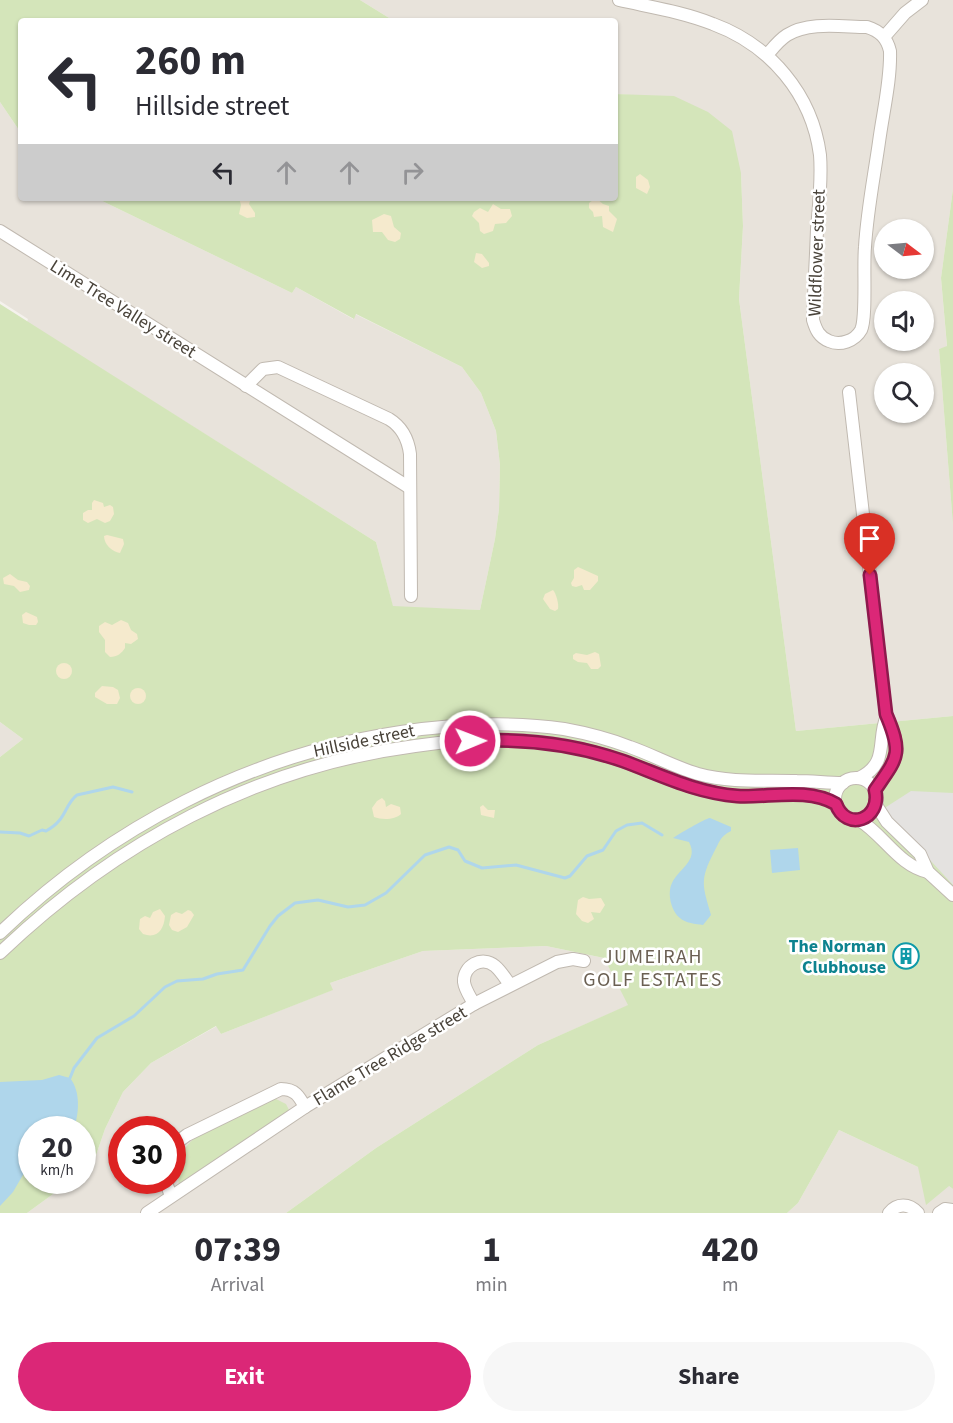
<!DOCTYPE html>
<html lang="en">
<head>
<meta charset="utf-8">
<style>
	:root { --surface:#fff; --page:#f7f7f7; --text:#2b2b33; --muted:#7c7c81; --accent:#db2777 }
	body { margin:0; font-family:"Source Sans 3",sans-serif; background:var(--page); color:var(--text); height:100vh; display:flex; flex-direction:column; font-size:22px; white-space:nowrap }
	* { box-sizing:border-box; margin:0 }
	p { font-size:20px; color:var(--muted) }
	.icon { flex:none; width:33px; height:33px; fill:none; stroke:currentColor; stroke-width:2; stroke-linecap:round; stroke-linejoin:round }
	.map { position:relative; height:1213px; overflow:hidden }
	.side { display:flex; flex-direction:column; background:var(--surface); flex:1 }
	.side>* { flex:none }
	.guide { position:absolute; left:18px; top:18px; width:600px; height:183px; border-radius:6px; box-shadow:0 2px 4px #0004; background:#fff; color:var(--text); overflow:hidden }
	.needle { width:39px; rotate:106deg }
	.controls { position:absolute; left:874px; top:219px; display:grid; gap:12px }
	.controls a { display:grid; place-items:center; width:60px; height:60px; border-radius:50%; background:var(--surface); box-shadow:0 2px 4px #0004; font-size:30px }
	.speed { position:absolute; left:18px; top:1116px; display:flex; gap:12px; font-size:30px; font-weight:700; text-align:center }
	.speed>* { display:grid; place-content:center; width:78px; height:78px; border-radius:50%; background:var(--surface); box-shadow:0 2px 4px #0004; line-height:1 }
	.speed small { font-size:15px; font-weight:400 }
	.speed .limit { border:9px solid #d22; background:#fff; color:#111 }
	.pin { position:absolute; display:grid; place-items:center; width:51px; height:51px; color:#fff; margin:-62px -26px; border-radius:50% 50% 50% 0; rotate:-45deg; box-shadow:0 0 6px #0007 }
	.pin .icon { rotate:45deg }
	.me { position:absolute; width:66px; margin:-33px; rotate:89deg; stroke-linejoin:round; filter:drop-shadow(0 0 4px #0008) }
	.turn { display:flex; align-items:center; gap:21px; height:126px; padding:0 18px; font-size:27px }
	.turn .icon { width:78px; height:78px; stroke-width:2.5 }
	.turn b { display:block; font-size:42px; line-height:51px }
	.lanes { display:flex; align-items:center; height:57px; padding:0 18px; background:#0003; justify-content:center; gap:30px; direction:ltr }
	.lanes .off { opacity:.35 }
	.eta { display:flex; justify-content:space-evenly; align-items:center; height:102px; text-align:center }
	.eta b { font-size:36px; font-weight:700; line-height:42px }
	.cta { display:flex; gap:12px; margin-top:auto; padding:12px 18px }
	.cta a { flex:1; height:69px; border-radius:36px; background:var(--accent); color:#fff; font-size:24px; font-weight:700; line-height:69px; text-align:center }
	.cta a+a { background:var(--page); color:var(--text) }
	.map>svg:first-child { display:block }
	.residential { fill:#e8e3db; fill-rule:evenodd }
	.green { fill:#d4e5ba }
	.sand { fill:#f5eacd }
	.parking { fill:#e4e2e0 }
	.water { fill:#afd6eb }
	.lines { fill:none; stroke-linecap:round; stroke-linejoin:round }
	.stream { stroke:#afd6eb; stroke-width:3 }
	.minor-casing { stroke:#c0b9b0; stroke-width:14 }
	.minor { stroke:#fff; stroke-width:12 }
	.route-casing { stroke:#8e194d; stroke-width:15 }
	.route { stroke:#db2777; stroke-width:10 }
	.labels { text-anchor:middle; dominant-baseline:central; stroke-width:5; stroke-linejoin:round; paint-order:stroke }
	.street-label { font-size:18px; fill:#49433a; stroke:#fff }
	.culture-label { font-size:18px; font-weight:bold; fill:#0d838f; stroke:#fff; text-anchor:end }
	.neighbourhood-label { font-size:20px; letter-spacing:1.5px; fill:#6b6053; stroke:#fff }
</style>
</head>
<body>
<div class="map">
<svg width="953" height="1213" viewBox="0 0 953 1213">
	<rect width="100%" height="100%" fill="#f5f2ed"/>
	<g class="residential">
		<path d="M360 0H953V189L941 278 947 347 939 349 953 525V716L796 731 739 299 743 226 741 173 629 95 615 94V21H394ZM885 230H924V268H885ZM885 302H924V340H885ZM885 374H924V412H885Z"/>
		<path d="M0 102 21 133V198H96L292 293 296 287 353 319 355 314 462 367 481 393 496 431 500 465 499 509 495 539 480 610 393 607 376 542 27 322 28 319 0 301Z"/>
		<path d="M0 722 23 739 0 757Z"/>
		<path d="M546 946 604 958 629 1005 538 1045 376 1148 286 1213H27L71 1181 82 1180 83 1172 93 1164 105 1129 123 1092 151 1063 217 1026 221 1034 332 990 330 983 423 951ZM122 1130H172V1180H122Z"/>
		<path d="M839 1130 918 1167 949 1186 953 1189V1213H787L798 1203Z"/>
	</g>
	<g class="green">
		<path d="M0 0H360L394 21H21V133L0 102Z"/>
		<path d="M615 94 674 96 708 112 732 131 741 173 743 226 739 299 796 731 953 716V1189L949 1186 926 1205 918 1167 839 1130 798 1203 787 1213H286L376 1148 538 1045 628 1005 604 958 546 946 423 951 330 983 333 990 221 1034 216 1026 151 1063 123 1092 105 1129 93 1164 83 1172 82 1130H32V1180L71 1181 27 1213H0V757L23 739 0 722V304L376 542 393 606 480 610 495 539 499 509 500 465 496 431 481 393 462 367 356 314 354 319 296 287 292 293 96 198H615Z"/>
		<path d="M953 189V525L939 349 947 346 941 278Z"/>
		<path d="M274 1098 286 1104 290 1112 179 1188C179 1180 176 1168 179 1160 190 1127 244 1112 274 1098Z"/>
	</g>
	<g class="sand">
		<path d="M640 174 648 180 650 187 647 194 636 188V177Z"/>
		<path d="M239 198H251L249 204 255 213V217L247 218 239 214 241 205Z"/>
		<path d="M596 198 603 204 609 206V211L617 219 613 232 603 227 602 216 594 217 593 212 589 208V203Z"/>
		<path d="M493 204 501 209H510L512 216 506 223 495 224 493 231 484 234 480 231 479 223 472 216 474 212 480 208 488 212Z"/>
		<path d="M384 214 391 216 394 227 401 233 400 239 395 242 388 240 382 232H373L372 220Z"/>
		<path d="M476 253 482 254 489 263V266L482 268 474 262Z"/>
		<path d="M94 500 103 503 104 507 110 505 113 507 114 514 110 521 105 523 97 519 88 523 83 520V513L88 510H92V503Z"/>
		<path d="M107 535 123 539 124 544 120 553C112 552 104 544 104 536Z"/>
		<path d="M578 567 598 576V581L590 590H584L582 585 576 587 572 586 571 583 574 578V570Z"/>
		<path d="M10 574 18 580 27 582 30 586 29 590 20 592 14 586 4 584 3 578Z"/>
		<path d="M553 590C556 593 559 604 558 609L555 611 550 609 543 599 545 594Z"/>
		<path d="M26 612 37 617 38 622 36 625H29L23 623 22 615Z"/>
		<path d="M121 620 128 623 131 630 137 634 138 639 131 644 125 643V648C122 653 117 657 110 657L105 652V640L99 632V626L105 622 112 625Z"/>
		<path d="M595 652 599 654 601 666 598 669H591L587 663 578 662 573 659V655L576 653 587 655Z"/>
		<circle cx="64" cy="671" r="8"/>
		<path d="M102 686 113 687 118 690 120 698 117 704H107L95 697V693Z"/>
		<circle cx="138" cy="696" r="8"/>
		<path d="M382 798 385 801 386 807 391 804 400 807 401 814C395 820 382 820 374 817L372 808 377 801Z"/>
		<path d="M483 805 488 810H495L494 818 481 815 480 807Z"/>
		<path d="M583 897 589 899 601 898 605 905 600 913 591 912 594 919 588 923 582 921 576 914 578 900Z"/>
		<path d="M160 909 165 916C164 930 157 939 143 934L139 929 140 919 145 916 150 918 153 912Z"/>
		<path d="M188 910 191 911 194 915 187 927 178 932 172 930 169 925 171 915 176 912 182 914Z"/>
	</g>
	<path class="parking" d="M911 791 953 793V885L883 809Z"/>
	<g class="water">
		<path d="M710 818 731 827V831C720 836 719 843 714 852 699 881 703 886 711 915L703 925C696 924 685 923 680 918 671 911 667 893 672 883 679 868 699 861 689 842L673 838C679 834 704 819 710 818Z"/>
		<path d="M798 848 800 870 772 873 770 850Z"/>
		<path d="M59 1075 70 1078C81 1092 79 1113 74 1129L32 1130 31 1161 13 1192 0 1206V1082L42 1080Z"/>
	</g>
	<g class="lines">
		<g class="stream">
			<path d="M0 832 20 833 29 836 42 830 46 831C67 820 64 805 77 795L113 787 132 792"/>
			<path d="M70 1078 74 1068 97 1038 134 1016 165 987 177 981 203 979 217 974 243 970 270 926 278 916 295 903 318 900 348 907 365 905 386 893 425 855 449 847 458 850 465 861 482 868 516 865 565 878 570 876 587 856 603 850 616 831 627 825 642 823 662 835"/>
		</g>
		<g class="minor-casing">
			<g id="minor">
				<path d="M619 0C650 7 683 12 713 24 770 45 812 94 820 155 822 179 819 205 817 229 816 259 814 290 813 320 816 330 819 337 829 341 840 346 855 341 861 330 867 318 863 264 865 247 867 212 874 177 879 142 883 112 891 80 890 51 887 38 880 31 867 27 843 27 809 21 787 35 779 40 773 48 767 55"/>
				<path d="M884 37 905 13 922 0"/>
				<path d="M0 231 410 488"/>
				<path d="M246 386 263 369 278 367 389 419C402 427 408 438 410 454L411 596"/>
				<path d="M849 392 886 715C904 754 898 757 875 790"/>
				<path d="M859 778C890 763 876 740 887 716"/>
				<circle cx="856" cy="799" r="21"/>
				<path d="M876 805 887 822 920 854 928 872 953 895"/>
				<path d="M859 820C883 834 899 866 928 872"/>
				<path d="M0 933C110 827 249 755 401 732 454 724 510 721 564 729 586 733 609 739 630 747 653 755 674 767 698 774 731 783 764 780 797 781 813 781 827 783 843 783"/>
				<path d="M0 953C115 843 255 767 415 746 456 740 499 737 541 742 570 745 598 752 625 762 651 771 675 783 702 790 716 793 731 796 747 796 775 796 810 789 836 804"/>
				<path d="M474 1004C471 998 465 990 464 982 463 966 482 955 495 966 501 971 505 978 510 985"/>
				<path d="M172 1146 187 1135 281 1089C295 1089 299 1096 305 1107"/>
				<path d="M165 1180 171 1196"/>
				<path d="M147 1213 305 1107 474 1004 557 962 573 959 584 961"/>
				<path d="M889 1213C897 1203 909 1203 918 1213"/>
				<path d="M939 1213 945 1209 953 1210"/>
			</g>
		</g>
		<use href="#minor" class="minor"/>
	</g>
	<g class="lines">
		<g class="route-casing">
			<path id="route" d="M470 741C522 738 574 744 623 761 661 775 696 793 737 796 768 798 807 787 836 804 846 832 882 820 875 790 898 757 903 754 886 714L870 575"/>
		</g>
		<use href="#route" class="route"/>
	</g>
	<defs>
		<g id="building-ring" transform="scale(1.35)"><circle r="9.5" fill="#fff" stroke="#0f9aa8" stroke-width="1.5"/><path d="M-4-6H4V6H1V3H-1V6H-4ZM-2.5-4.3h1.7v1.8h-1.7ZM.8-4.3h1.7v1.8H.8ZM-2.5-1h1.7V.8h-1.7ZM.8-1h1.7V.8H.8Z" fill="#0f9aa8"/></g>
	</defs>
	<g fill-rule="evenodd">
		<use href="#building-ring" x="906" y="956"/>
	</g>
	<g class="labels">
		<g class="street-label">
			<text transform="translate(817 253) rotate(-88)">Wildflower street</text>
			<text transform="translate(123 309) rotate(32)">Lime Tree Valley street</text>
			<text transform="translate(364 741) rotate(-12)">Hillside street</text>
			<text transform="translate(390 1056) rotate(-31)">Flame Tree Ridge street</text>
		</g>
		<g class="culture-label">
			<text x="886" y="946">The Norman<tspan x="886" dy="21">Clubhouse</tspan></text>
		</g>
		<g class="neighbourhood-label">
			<text x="653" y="957">JUMEIRAH<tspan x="653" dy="23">GOLF ESTATES</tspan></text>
		</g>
	</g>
</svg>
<div class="controls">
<a><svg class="needle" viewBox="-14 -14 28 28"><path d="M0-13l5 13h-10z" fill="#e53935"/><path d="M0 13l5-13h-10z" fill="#7c7c81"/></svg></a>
<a><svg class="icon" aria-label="sound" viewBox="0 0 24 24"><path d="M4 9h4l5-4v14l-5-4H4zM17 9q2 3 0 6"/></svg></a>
<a><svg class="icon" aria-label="search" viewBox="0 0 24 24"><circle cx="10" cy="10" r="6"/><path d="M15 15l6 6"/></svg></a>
</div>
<div class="speed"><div>20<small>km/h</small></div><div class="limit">30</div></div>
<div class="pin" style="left:870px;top:575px;background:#d93025"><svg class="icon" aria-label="arrive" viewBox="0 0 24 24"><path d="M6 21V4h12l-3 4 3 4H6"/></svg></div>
<svg class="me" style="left:470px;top:741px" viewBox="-20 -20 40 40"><circle r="17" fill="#db2777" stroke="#fff" stroke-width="3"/><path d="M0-11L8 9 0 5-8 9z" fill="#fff"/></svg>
<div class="guide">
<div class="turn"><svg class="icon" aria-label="left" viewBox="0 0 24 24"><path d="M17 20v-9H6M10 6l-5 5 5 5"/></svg><div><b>260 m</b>Hillside street</div></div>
<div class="lanes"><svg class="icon" aria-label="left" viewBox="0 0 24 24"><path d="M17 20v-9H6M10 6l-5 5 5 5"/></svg><svg class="icon off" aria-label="ahead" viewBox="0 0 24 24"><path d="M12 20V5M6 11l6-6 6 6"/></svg><svg class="icon off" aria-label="ahead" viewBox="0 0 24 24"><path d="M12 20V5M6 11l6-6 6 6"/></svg><svg class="icon off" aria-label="right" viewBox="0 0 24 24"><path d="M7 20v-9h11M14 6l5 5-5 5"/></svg></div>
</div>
</div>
<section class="side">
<div class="eta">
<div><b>07:39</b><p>Arrival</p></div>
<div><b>1</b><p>min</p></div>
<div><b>420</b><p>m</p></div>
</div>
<div class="cta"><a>Exit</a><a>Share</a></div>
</section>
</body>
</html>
